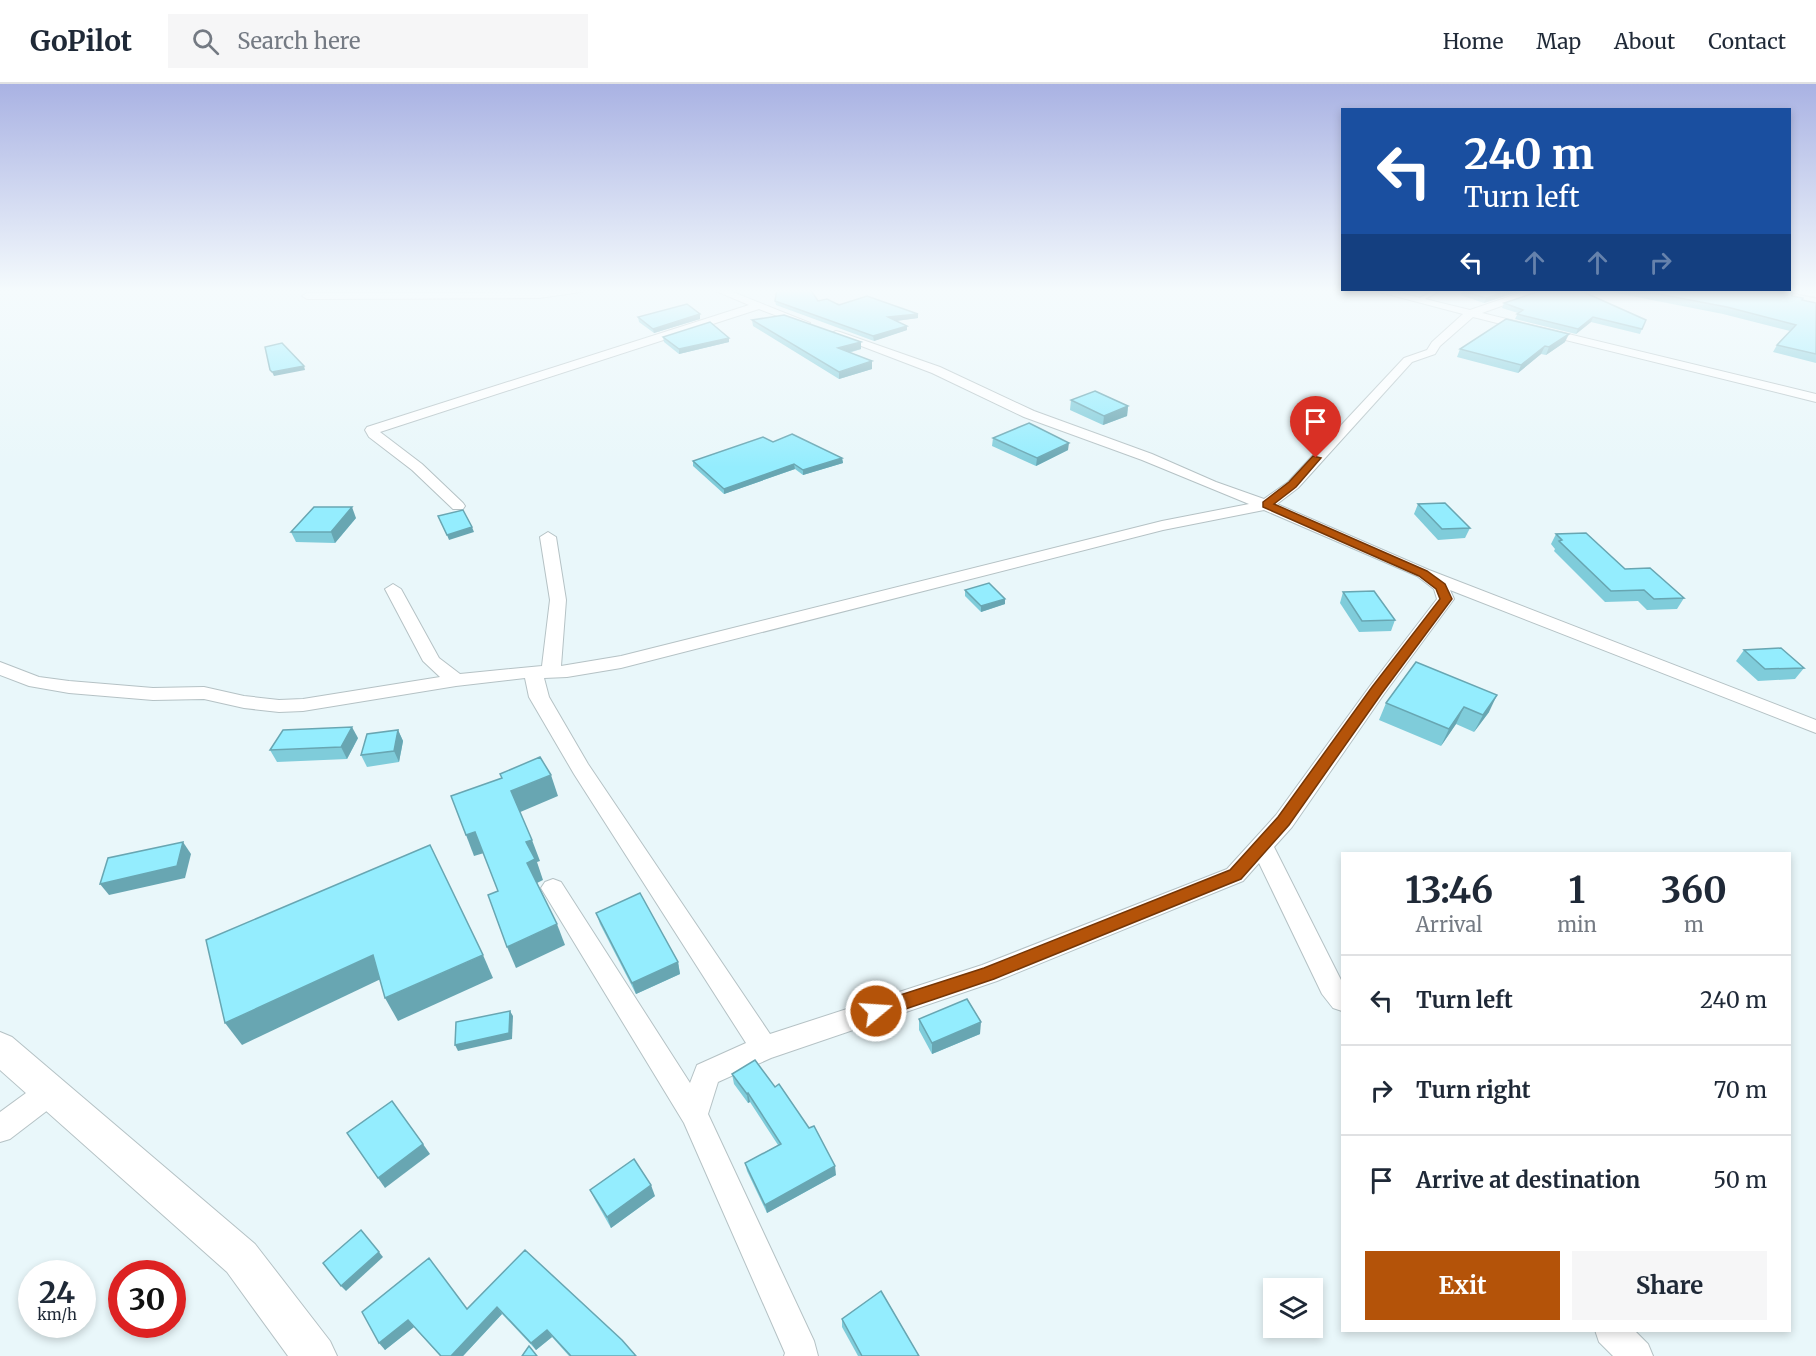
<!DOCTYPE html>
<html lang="en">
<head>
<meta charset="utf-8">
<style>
	:root { --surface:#fff; --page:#f6f6f7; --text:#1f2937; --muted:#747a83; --line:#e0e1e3; --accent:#b45309 }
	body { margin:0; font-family:Merriweather,serif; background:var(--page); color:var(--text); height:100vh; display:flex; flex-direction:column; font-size:22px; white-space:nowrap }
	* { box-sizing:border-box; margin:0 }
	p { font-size:20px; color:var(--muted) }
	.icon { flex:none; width:33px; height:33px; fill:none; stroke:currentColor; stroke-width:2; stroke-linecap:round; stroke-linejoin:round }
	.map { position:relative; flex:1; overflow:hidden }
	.panel { position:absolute; left:1341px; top:768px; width:450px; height:480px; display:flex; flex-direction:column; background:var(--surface); border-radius:0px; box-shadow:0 3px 9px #0003 }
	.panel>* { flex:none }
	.guide { position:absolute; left:1341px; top:24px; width:450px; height:183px; border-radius:0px; box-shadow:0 3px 9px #0003; background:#1a4fa0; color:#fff; overflow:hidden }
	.fabs { position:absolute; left:1263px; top:1194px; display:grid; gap:12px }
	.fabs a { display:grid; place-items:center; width:60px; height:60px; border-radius:0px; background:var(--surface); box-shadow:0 3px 9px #0003; font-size:30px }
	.speed { position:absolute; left:18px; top:1176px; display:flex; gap:12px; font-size:30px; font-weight:700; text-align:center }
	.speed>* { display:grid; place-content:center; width:78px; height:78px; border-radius:50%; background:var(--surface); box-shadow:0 3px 9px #0003; line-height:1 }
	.speed small { font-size:15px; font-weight:400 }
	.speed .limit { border:9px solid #d22; background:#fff; color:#111 }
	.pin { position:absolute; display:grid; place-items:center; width:51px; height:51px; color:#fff; margin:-62px -26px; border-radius:50% 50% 50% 0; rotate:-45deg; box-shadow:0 0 6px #0007 }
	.pin .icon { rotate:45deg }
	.me { position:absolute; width:66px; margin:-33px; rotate:72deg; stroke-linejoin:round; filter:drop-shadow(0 0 4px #0008) }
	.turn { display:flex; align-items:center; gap:21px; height:126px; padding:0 24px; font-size:27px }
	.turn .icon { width:78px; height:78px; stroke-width:2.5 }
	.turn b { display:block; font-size:42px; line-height:51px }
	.lanes { display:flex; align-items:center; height:57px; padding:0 24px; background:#0003; justify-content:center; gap:30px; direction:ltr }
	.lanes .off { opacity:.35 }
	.eta { display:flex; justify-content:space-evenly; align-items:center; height:102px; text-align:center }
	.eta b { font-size:36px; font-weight:700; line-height:42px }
	.action { display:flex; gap:12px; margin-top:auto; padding:12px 24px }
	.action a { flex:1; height:69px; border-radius:0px; background:var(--accent); color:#fff; font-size:24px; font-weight:700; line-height:69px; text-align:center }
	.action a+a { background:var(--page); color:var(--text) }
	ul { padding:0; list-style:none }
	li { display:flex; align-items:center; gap:18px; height:90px; padding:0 24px; border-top:2px solid var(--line) }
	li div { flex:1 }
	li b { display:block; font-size:22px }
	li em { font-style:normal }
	header { display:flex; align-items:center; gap:36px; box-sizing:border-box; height:84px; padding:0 30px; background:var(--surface); border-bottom:2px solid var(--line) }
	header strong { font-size:28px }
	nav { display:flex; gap:33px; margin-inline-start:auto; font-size:21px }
	.search { width:420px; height:54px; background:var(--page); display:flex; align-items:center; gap:15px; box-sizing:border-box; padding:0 21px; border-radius:0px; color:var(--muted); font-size:22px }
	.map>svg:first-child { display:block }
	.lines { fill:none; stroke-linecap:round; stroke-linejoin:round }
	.service-casing { stroke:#b5c2c5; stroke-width:3 }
	.minor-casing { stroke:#b5c2c5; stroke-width:2 }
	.tertiary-casing { stroke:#b5c2c5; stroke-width:2 }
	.service { fill:#fff; fill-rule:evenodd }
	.minor { fill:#fff; fill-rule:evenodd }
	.tertiary { fill:#fff; fill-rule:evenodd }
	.wall { fill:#7fccda }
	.shaded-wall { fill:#68a6b2 }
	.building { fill:#94edfe; stroke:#68a6b2; stroke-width:1.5 }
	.route { fill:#b45309; stroke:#753606; stroke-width:1.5 }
</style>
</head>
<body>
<header>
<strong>GoPilot</strong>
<div class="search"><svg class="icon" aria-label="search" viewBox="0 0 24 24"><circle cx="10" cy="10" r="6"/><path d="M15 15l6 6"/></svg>Search here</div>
<nav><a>Home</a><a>Map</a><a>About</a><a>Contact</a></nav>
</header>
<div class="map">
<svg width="1816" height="1272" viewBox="0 0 1816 1272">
	<rect width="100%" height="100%" fill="#e9f7fa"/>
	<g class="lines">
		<g class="service-casing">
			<g id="service">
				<path d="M1790 205 1816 209V213L1781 206Z"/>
				<path d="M1435 206H1441L1421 217 1416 216Z"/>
			</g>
		</g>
		<g class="minor-casing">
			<g id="minor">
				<path d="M561 205H586L581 208 539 214 307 215 302 212 307 209 539 208Z"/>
				<path d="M711 205H725L810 239 809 241H801L759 225 380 348 422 380 463 419 465 422 463 425H453L412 386 369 353 365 346 367 343 749 221Z"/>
				<path d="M1372 206H1388L1470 226 1528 206H1541L1540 208 1482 229 1816 310V318L1473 233 1440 262 1435 270 1412 278 1298 404 1277 420 1429 486 1816 636V649L1450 506 1454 515 1384 610 1292 743 1274 763 1342 898V927L1333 924 1322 910 1259 779 1243 797 997 897 771 974 718 998 708 1030 814 1257 818 1272H784L785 1269 684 1039 541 804 545 798 553 795 561 798 690 999 697 981 746 959 574 690 529 613 525 594 456 602 303 627 279 628 244 624 204 615 153 616 69 609 29 602 0 591V578L39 593 69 597 153 604 204 603 244 612 279 616 303 615 440 593 423 577 385 505 393 500 401 505 439 574 460 590 542 582 550 516 540 453 548 448 556 453 566 516 561 582 621 572 1162 437 1249 420 1142 376 1024 333 932 289 830 250 836 247 840 248 940 283 1034 327 1152 370 1216 398 1264 415 1288 398 1404 274 1427 266 1432 258 1463 230ZM1264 426 1417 492 1434 505 1437 515 1370 602 1276 731 1227 785 982 881 770 950 588 680 549 613 544 594 567 593 621 584 1163 446Z"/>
				<path d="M51 994 61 998 65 1007 61 1016 10 1055 0 1058V1028L41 998Z"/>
				<path d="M1595 1246H1634L1648 1260 1653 1272H1613L1599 1258Z"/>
			</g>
		</g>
		<g class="tertiary-casing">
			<path id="tertiary" d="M0 948 12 953 255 1160 330 1257 337 1272H288L227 1188 0 986Z"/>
		</g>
		<use href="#service" class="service"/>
		<use href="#minor" class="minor"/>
		<use href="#tertiary" class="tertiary"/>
	</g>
	<g class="wall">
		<rect x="464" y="205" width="49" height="1"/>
		<path d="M1463 206H1523L1484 219 1460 211Z"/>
		<path d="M1579 206 1642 245 1640 250 1591 238 1576 250 1515 235 1518 229 1502 224 1504 219Z"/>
		<path d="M1601 206H1753L1762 208 1763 206H1790L1792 212 1802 216 1816 219V279L1773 268 1777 261 1790 247 1723 230Z"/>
		<path d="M775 217H818L918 230V234L896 237 907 246 874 257 776 221Z"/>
		<path d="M700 230V235L654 249 639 238 638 233Z"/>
		<path d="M752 236 861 265 849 269 872 277V285L839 295 753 242Z"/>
		<path d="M663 253 729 258 679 270 664 258Z"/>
		<path d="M1565 258 1546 271 1541 270 1518 289 1457 273 1460 265Z"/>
		<path d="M1071 316 1128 322 1127 332 1103 341 1070 326Z"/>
		<path d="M993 354 1068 366 1036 382 992 362Z"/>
		<path d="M773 358 842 374 843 379 803 391 795 385 724 410 693 382V377Z"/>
		<path d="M1418 420 1470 444 1465 454 1438 456 1414 430Z"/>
		<path d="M356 434 335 459 296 458 291 448Z"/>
		<path d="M1556 450 1625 485 1684 514 1677 525 1647 526 1638 517 1605 518 1554 467 1555 465 1551 460Z"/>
		<path d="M965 506 1005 515V520L981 528 965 512Z"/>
		<path d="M1343 508 1395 536 1391 547 1359 548 1340 519Z"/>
		<path d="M1744 566 1804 584 1795 595 1758 597 1736 577Z"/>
		<path d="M1416 578 1489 628 1474 648 1456 640 1441 662 1379 636 1386 619Z"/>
		<path d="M398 646 403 657 399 678 367 683 361 671Z"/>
		<path d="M358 654 347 675 277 678 270 666Z"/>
		<path d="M596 829 678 878 680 890 636 910 600 840Z"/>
		<path d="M919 935 980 950 932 970 919 946Z"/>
		<path d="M732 990 836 1091 767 1129 747 1087 745 1079 778 1061 750 1018 748 1019 734 1000Z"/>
		<path d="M590 1106 655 1112 611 1144 595 1116Z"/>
		<path d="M525 1166 636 1272H569L552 1253 536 1266 502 1230 463 1272H440L414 1243 385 1266 362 1228 467 1225Z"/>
		<path d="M842 1235 919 1272H858L842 1243Z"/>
	</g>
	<g class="shaded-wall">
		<path d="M1511 206H1523L1484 219 1486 214Z"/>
		<path d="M700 230V235L654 249 653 245Z"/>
		<path d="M918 230V234L888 238V233Z"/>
		<path d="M1593 233 1591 238 1576 250 1578 245Z"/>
		<path d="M907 242V246L874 257 873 252Z"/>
		<path d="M1569 250 1565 258 1546 271 1549 263Z"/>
		<path d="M729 254V258L679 270V265Z"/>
		<path d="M861 258V265L838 271V264Z"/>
		<path d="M1545 262 1541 270 1518 289 1521 281Z"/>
		<path d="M872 277V285L839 295V288Z"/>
		<path d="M304 282 305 286 274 292 272 288Z"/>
		<path d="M1128 322 1127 332 1103 341 1104 332Z"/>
		<path d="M1069 359 1068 366 1036 382 1037 374Z"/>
		<path d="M842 374 843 379 803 391V386Z"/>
		<path d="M794 380 795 385 724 410V405Z"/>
		<path d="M352 423 356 434 335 459 331 448Z"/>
		<path d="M472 443 474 448 449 456 447 451Z"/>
		<path d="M1005 515V520L981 528V522Z"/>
		<path d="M1497 611 1489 628 1474 648 1483 631Z"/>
		<path d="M1464 623 1456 640 1441 662 1449 645Z"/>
		<path d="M352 643 358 654 347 675 341 663Z"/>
		<path d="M398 646 403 657 399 678 394 667Z"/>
		<path d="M551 691 558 712 518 729 511 707Z"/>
		<path d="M475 748 484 769 474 772 466 751Z"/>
		<path d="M532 756 540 777 537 778 543 796 535 800 527 779 526 758Z"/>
		<path d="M183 758 191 770 185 794 109 811 100 800Z"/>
		<path d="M557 840 565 861 516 884 507 863Z"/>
		<path d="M373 871 385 893 242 961 225 939Z"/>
		<path d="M483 871 493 894 398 937 385 914Z"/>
		<path d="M678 878 680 890 636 910 632 899Z"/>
		<path d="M510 927 513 932 512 955 458 967 455 961Z"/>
		<path d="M981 938 980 950 932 970V959Z"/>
		<path d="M748 1009 750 1018 748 1019 747 1010Z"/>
		<path d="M423 1060 430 1070 385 1104 378 1094Z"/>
		<path d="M835 1082 836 1091 767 1129 765 1121Z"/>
		<path d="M651 1101 655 1112 611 1144 607 1133Z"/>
		<path d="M379 1168 383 1173 346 1207 341 1202Z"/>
		<path d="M497 1223 502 1230 463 1272H451Z"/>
		<path d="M408 1236 414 1243 385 1266 379 1259Z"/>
		<path d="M547 1246 552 1253 536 1266 531 1259Z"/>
	</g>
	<g class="building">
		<path d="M777 205H810L818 217 827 215 839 221 867 212 918 230 888 233 907 242 873 252 775 217Z"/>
		<path d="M1790 205H1793L1792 212 1803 214 1802 216 1816 219V270L1777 261 1796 241 1727 223 1637 206H1753L1763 208 1764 206Z"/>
		<path d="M1463 206H1511L1486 214 1462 207Z"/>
		<path d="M1543 206H1579L1646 236 1642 245 1593 233 1578 245 1517 230 1523 226 1504 219Z"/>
		<path d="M687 220 700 230 653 245 638 233Z"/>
		<path d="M784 231 861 258 838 264 872 277 839 288 752 236Z"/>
		<path d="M1506 235 1569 250 1549 263 1545 262 1521 281 1460 265Z"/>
		<path d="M710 238 729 254 679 265 663 253Z"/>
		<path d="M282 259 304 282 272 288 270 286 265 263Z"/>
		<path d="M1095 307 1128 322 1104 332 1071 316Z"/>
		<path d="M1029 339 1069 359 1037 374 993 354Z"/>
		<path d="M792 350 842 374 803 386 794 380 724 405 693 377 763 353 773 358Z"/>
		<path d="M1445 419 1470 444 1442 445 1418 420Z"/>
		<path d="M314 423H352L331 448H291Z"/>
		<path d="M463 426 472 443 447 451 438 432Z"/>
		<path d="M1586 449 1625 485 1650 484 1684 514 1654 515 1644 506 1611 507 1559 457 1562 456 1556 450Z"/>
		<path d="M989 499 1005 515 981 522 965 506Z"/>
		<path d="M1374 507 1395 536 1362 537 1343 508Z"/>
		<path d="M1781 564 1804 584 1765 585 1744 566Z"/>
		<path d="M1416 578 1497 611 1483 631 1464 623 1449 645 1386 619Z"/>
		<path d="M352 643 341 663 270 666 283 646Z"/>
		<path d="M398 646 394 667 361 671 367 650Z"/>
		<path d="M540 673 551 691 511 707 532 756 526 758 535 775 527 779 557 840 507 863 488 811 498 807 475 748 466 751 451 712 502 694 500 690Z"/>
		<path d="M183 758 177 782 100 800 108 774Z"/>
		<path d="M430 761 483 871 385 914 373 871 225 939 206 856Z"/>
		<path d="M640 809 678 878 632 899 596 829Z"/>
		<path d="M967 915 981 938 932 959 919 935Z"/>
		<path d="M510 927 509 949 455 961 456 938Z"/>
		<path d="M755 976 775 1003 779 1000 809 1044 814 1042 835 1082 765 1121 745 1079 781 1060 748 1009 747 1010 732 990Z"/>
		<path d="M392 1017 423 1060 378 1094 347 1049Z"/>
		<path d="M634 1075 651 1101 607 1133 590 1106Z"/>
		<path d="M361 1146 379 1168 341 1202 323 1179Z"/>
		<path d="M525 1166 622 1256 636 1272H571L547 1246 531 1259 497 1223 451 1272H441L408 1236 379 1259 362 1228 429 1174 467 1225Z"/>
		<path d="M881 1207 919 1272H862L842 1235Z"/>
		<path d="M529 1262 537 1272H522Z"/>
	</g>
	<linearGradient id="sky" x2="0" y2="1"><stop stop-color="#a9b2e3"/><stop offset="0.54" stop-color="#f5fbfd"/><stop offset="1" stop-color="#f5fbfd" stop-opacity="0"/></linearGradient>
	<rect width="1816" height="383" fill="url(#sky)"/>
	<path class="route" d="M1313 372 1321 374 1296 403 1274 420 1427 487 1445 500 1452 515 1382 609 1289 741 1241 795 994 895 876 935 869 932 867 927 869 921 984 884 1230 786 1278 733 1372 603 1440 515 1436 505 1419 492 1263 423V418L1289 398Z"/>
</svg>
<div class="fabs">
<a><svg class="icon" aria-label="layers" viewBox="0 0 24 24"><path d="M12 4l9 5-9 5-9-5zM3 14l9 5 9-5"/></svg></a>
</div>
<div class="speed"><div>24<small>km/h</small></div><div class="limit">30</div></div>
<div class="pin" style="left:1316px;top:374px;background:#d93025"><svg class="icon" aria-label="arrive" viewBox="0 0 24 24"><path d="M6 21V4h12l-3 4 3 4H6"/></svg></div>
<svg class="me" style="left:876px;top:927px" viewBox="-20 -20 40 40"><circle r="17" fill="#b45309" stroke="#fff" stroke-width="3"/><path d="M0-11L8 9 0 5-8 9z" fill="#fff"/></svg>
<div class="guide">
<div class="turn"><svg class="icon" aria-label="left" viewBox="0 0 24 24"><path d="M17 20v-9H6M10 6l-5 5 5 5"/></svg><div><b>240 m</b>Turn left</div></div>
<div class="lanes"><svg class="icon" aria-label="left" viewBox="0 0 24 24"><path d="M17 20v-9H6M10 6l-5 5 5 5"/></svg><svg class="icon off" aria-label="ahead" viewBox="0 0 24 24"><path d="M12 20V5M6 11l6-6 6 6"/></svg><svg class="icon off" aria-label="ahead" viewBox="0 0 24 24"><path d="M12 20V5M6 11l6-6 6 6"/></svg><svg class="icon off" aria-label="right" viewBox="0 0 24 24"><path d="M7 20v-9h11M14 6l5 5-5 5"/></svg></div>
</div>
<section class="panel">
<div class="eta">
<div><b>13:46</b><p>Arrival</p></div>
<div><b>1</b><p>min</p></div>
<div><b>360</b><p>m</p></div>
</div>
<ul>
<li><svg class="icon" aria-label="left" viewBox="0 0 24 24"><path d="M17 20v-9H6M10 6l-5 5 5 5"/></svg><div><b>Turn left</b></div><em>240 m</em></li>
<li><svg class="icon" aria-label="right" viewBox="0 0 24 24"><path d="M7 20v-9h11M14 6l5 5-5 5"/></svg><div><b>Turn right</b></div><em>70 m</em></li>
<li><svg class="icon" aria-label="arrive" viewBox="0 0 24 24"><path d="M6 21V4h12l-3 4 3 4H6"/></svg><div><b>Arrive at destination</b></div><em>50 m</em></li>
</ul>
<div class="action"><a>Exit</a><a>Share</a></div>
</section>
</div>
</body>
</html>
